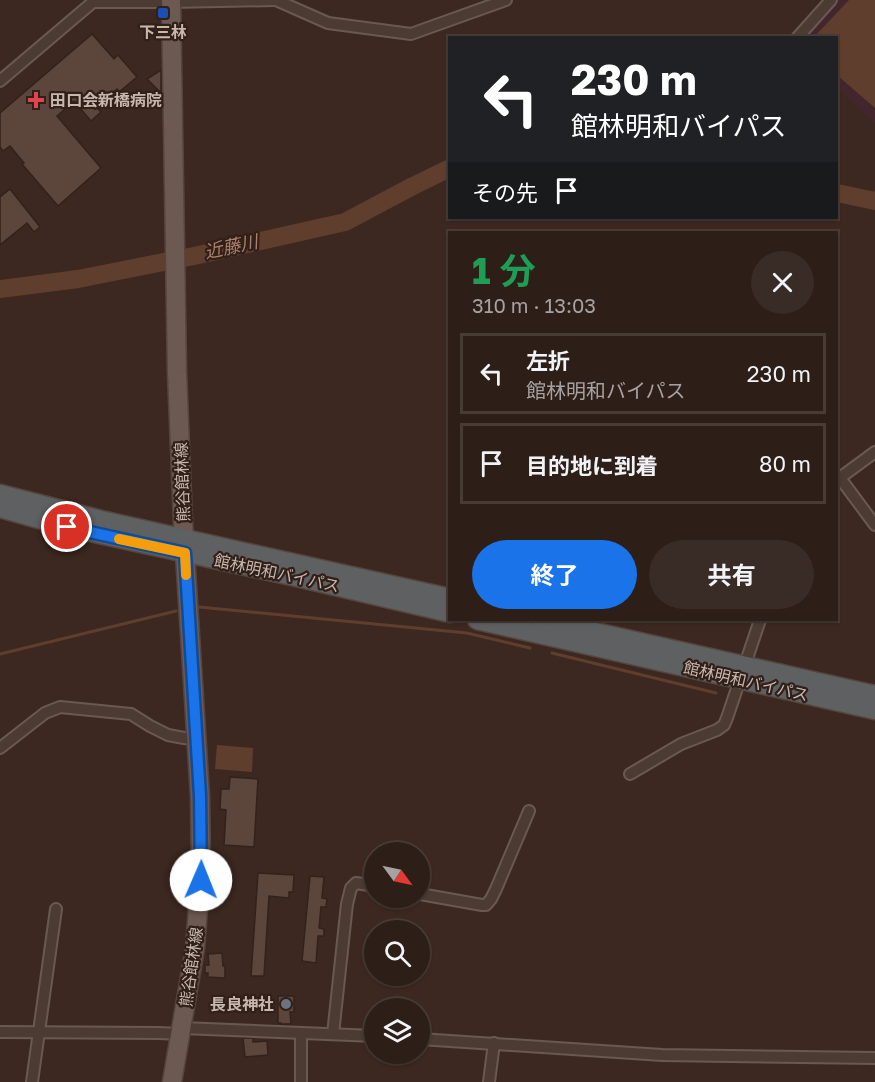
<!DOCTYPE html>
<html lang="ja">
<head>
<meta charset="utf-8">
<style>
	:root { --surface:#2d1e18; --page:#392b25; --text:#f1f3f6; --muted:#a7a2a2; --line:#483c37; --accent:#1a73e8 }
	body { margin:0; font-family:"Golos Text","Noto Sans JP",sans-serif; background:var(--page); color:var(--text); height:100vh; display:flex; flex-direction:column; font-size:22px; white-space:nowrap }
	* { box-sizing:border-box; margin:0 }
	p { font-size:20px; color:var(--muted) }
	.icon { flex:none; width:33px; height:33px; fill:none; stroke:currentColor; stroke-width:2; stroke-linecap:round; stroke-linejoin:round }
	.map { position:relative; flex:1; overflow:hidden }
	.drawer { position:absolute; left:448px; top:231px; width:390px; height:390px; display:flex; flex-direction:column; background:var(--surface); border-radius:0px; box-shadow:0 2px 4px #0004,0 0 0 2px var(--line) }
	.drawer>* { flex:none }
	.guide { position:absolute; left:448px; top:36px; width:390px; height:183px; border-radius:0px; box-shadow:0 2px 4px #0004,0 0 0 2px var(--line); background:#202124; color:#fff; overflow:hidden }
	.needle { width:39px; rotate:123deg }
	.tools { position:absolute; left:364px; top:842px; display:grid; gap:12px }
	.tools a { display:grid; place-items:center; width:66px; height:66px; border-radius:50%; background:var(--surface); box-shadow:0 2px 4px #0004,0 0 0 2px var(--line); font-size:30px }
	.pin { position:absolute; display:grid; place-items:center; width:51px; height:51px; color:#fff; margin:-26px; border:3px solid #fff; border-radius:50%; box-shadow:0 2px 6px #0007 }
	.me { position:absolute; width:66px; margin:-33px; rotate:1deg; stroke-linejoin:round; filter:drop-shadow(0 0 4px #0008) }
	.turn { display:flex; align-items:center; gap:21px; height:126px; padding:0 24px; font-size:27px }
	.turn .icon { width:78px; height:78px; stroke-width:2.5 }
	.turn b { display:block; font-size:42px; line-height:51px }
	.then { display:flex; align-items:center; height:57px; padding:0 24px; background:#0003; gap:12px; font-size:22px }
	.round { display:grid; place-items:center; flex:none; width:63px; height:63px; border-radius:32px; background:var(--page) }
	.headline { display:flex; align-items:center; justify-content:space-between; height:102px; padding:0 24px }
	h1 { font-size:36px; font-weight:700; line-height:45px; color:#1e9e55 }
	.button { display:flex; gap:12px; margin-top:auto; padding:12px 24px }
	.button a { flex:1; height:69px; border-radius:36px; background:var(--accent); color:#fff; font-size:24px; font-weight:700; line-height:69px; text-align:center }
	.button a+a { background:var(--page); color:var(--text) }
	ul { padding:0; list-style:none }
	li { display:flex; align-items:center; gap:18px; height:81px; margin:0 12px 9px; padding:0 12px; border:3px solid var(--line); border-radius:0px }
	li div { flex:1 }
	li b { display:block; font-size:22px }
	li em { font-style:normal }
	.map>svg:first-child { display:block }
	.green { fill:#43262d }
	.water { fill:#603e2e }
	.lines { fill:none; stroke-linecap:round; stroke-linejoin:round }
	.stream { stroke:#603e2e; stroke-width:3 }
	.river { stroke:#603e2e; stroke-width:18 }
	.building { fill:#5c453b; stroke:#32221b; stroke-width:1.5 }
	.minor-casing { stroke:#695951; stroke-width:14 }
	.primary-casing { stroke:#55443d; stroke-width:21 }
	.trunk-casing { stroke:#56463e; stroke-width:21 }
	.minor { stroke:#4c3b33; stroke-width:10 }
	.primary { stroke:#6c5951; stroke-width:18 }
	.trunk { stroke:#5e6062; stroke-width:18 }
	.route-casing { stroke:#114b97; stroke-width:15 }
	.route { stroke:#1a73e8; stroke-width:10 }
	.slow { stroke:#f59e0b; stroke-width:10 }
	.transit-dot { fill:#1a4fb4; stroke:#302019; stroke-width:2 }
	.health-dot { fill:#e0444e; stroke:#302019; stroke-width:2 }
	.worship-dot { fill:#6b7280; stroke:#302019; stroke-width:2 }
	.labels { text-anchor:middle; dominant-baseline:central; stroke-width:4.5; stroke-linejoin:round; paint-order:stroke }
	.poi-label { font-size:16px; font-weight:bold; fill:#c8b7ae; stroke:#302019 }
	.street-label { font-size:16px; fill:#c8b7ae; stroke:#302019 }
	.water-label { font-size:18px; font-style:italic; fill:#ae806c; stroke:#302019 }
</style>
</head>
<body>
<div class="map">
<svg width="875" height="1082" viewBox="0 0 875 1082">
	<rect width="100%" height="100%" fill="#3c2820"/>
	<path class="green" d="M836 0H875V123L837 88V38H802Z"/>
	<g class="water">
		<path d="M849 0H875V108L837 75V38L814 37Z"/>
		<path d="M217 745 253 748 252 772 215 769Z"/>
	</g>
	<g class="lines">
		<g class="stream">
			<path d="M199 607 467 633 530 648"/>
			<path d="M552 653 716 693"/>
			<path d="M0 654 176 611"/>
		</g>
		<g class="river">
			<path d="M837 193 875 201"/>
			<path d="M0 289 78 279 194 256 345 222 413 186 450 168"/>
		</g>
	</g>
	<g class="building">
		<path d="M92 34 114 59 118 55 137 77 119 92 117 89 96 107 101 112 91 121 74 101 57 116 101 168 58 206 22 164 24 163 10 146 3 151 0 147V113Z"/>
		<path d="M161 70V93L147 79Z"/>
		<path d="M10 189 40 227 34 232 27 223 0 245V197Z"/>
		<path d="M230 777 258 779 254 847 224 845 226 810 220 809 221 789H229Z"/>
		<path d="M258 873 294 875 293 892H289V898L269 896 264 976H251Z"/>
		<path d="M310 876 324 877 322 898 327 899 326 907H321L319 928 324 929V936H318L316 963 302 961Z"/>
		<path d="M222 953 223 966H225V978L208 977V973H205V965H209L208 954Z"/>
		<path d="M278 996H294V1012H290L291 1024H281V1023H278Z"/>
		<path d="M243 1038H253V1042L267 1041 268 1055 245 1057Z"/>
	</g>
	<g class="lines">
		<g class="minor-casing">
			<g id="minor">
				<path d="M276 0 328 23 411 34 506 0"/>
				<path d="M797 38 831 0"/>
				<path d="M0 81 93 2H171L275 0"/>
				<path d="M840 478 875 525"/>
				<path d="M837 480 875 452"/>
				<path d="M0 748 45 713 60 707 131 714 150 726 168 735 184 738 196 739"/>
				<path d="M630 774 681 744 717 730 724 725 727 718 760 620"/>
				<path d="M420 894 482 905H486L491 899 496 889 529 811"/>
				<path d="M182 1028 375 1036"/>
				<path d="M0 1032 159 1033 181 1034"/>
				<path d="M301 1033V1082"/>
				<path d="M333 1034 347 904 351 888 356 883 375 886"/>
				<path d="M420 1039 662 1055 875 1058"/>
				<path d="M32 1082 56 909"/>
				<path d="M489 1082 494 1043"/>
			</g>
		</g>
		<g class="primary-casing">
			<path id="primary" d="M171 0 177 372 183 522 200 796 201 868 195 948 172 1082"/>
		</g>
		<g class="trunk-casing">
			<g id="trunk">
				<path d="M0 494 101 520 450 598"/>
				<path d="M0 508 67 527 292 576 450 613"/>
				<path d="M477 620 875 710"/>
				<path d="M542 620 875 695"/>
			</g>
		</g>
		<use href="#minor" class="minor"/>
		<use href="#primary" class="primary"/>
		<use href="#trunk" class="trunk"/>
	</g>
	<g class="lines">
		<g class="route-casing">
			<path id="route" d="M67 527 185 553 200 796 201 880"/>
		</g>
		<use href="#route" class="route"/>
		<path class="slow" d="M119 539 185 553 186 575"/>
	</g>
	<rect class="transit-dot" x="157" y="7" width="12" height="12" rx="3"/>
	<path class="health-dot" d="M33 91h6v6h6v6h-6v6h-6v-6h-6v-6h6z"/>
	<circle class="worship-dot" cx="286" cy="1004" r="6"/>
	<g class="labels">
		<g class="poi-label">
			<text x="163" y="32">下三林</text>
			<text x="50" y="100" text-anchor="start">田口会新橋病院</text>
			<text x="274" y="1004" text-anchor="end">長良神社</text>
		</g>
		<g class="street-label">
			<text transform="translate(182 482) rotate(-92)">熊谷館林線</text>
			<text transform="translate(277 573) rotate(12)">館林明和バイパス</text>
			<text transform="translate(746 681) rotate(13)">館林明和バイパス</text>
			<text transform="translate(191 967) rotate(-82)">熊谷館林線</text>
		</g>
		<g class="water-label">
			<text transform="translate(231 246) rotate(-12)">近藤川</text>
		</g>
	</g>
</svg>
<div class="tools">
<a><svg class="needle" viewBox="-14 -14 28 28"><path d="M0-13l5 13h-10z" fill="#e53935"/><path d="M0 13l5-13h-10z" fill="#a7a2a2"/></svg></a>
<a><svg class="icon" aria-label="search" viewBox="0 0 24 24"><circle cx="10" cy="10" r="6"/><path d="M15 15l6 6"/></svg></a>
<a><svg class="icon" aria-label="layers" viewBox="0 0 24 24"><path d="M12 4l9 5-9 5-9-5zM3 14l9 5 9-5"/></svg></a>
</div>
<div class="pin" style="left:67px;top:527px;background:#d93025"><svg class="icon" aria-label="arrive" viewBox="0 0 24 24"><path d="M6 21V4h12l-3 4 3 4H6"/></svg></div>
<svg class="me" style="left:201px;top:880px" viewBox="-20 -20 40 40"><circle r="19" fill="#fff"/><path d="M0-13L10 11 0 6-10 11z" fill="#1a73e8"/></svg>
<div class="guide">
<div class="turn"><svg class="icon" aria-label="left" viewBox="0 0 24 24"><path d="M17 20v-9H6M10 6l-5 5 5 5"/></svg><div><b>230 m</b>館林明和バイパス</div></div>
<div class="then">その先<svg class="icon" aria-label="arrive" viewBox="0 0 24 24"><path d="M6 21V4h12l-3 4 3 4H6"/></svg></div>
</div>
<section class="drawer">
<div class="headline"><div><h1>1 分</h1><p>310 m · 13:03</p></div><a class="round"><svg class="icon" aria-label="close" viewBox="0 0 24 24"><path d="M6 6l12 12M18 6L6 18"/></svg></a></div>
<ul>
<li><svg class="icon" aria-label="left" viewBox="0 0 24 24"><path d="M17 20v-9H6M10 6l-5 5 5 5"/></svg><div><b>左折</b><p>館林明和バイパス</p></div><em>230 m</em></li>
<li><svg class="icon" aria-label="arrive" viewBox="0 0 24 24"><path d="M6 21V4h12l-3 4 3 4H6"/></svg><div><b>目的地に到着</b></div><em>80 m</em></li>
</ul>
<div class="button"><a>終了</a><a>共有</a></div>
</section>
</div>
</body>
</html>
